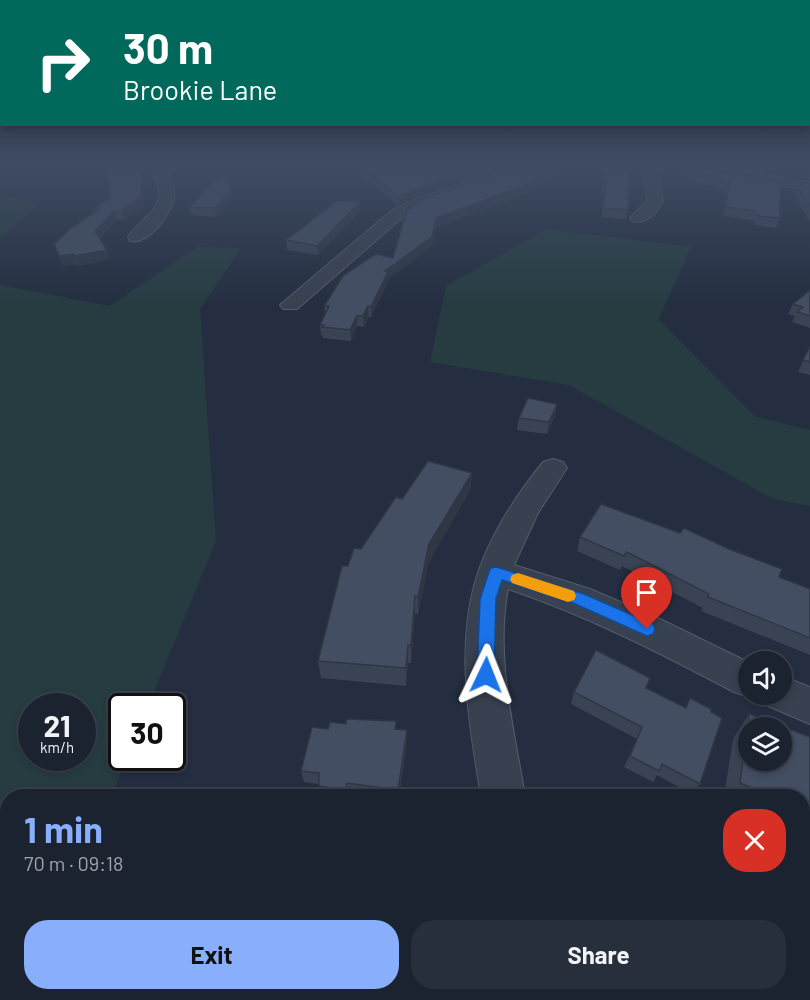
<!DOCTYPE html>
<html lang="en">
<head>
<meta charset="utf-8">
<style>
	:root { --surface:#1b2230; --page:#282f3c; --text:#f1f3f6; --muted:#a0a4ab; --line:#393f4c; --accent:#89aefc }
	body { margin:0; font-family:Barlow,sans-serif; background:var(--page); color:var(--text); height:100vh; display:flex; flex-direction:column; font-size:22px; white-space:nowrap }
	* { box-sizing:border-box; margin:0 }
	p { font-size:20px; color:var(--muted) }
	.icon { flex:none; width:33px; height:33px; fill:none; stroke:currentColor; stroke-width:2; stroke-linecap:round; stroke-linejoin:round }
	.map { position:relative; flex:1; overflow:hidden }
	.sheet { position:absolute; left:0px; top:789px; width:810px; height:212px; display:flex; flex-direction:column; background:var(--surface); border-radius:24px 24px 0 0; box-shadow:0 3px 9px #0003,0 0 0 2px var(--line) }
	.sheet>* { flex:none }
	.banner { position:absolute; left:0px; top:0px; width:810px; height:126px; box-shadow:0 3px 9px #0003,0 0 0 2px var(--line); background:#00695c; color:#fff; overflow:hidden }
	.buttons { position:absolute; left:738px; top:651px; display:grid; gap:12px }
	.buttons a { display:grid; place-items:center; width:54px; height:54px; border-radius:50%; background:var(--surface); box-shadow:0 3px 9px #0003,0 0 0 2px var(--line); font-size:30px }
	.speed { position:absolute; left:18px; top:693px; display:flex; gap:12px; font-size:30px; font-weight:700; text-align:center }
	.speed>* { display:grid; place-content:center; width:78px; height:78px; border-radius:50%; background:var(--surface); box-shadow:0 3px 9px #0003,0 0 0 2px var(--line); line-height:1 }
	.speed small { font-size:15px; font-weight:400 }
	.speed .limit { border:3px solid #111; border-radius:9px; background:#fff; color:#111 }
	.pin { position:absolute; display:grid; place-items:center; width:51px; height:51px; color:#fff; margin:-62px -26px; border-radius:50% 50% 50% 0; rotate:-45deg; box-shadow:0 0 6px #0007 }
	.pin .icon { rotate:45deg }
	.me { position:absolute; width:66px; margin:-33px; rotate:2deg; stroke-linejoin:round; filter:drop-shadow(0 0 4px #0008) }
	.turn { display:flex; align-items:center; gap:21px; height:126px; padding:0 24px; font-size:27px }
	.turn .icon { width:78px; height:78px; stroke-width:2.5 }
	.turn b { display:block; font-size:42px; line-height:51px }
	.round { display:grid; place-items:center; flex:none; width:63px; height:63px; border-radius:24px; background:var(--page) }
	.headline { display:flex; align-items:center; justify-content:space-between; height:102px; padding:0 24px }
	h1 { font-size:36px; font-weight:700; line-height:45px; color:var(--accent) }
	.action { display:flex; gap:12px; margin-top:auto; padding:12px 24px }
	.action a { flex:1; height:69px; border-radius:24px; background:var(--accent); color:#111; font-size:24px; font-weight:700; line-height:69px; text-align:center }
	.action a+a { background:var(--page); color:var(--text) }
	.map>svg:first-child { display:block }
	.green { fill:#263c41; fill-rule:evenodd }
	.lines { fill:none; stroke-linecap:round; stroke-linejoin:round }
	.minor-casing { stroke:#535c6b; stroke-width:2 }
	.minor { fill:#384150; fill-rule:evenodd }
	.wall { fill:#3a4354 }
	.shaded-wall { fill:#2f3745 }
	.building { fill:#434e62; stroke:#2f3745; stroke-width:1.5; fill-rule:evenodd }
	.route { fill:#1a73e8; stroke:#114b97; stroke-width:1.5 }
	.slow { fill:#f59e0b }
</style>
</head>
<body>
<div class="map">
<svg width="810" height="1000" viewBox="0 0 810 1000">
	<rect width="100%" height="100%" fill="#242e40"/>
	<g class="green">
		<path d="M2 195 39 204 0 238V196Z"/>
		<path d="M547 229 691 247 659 319 754 416 810 430V506L773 499 569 385 430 362 446 286Z"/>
		<path d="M197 247 241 248 200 309 216 541 148 706H122V758H127L111 796H8V993H30L27 1000H0V285L110 306ZM32 706H82V758H32Z"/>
	</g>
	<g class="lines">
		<g class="minor-casing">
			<g id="minor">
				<path d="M150 166H164C169 176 175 186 174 197 172 215 148 245 130 241L128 237C149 208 172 210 150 166Z"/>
				<path d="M494 166H509L490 181 423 205 403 217 297 309H283L280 305 391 211C423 192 469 187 494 166Z"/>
				<path d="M651 166H665L658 176 663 201C657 213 646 225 632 221L630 218 647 201 644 176Z"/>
				<path d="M670 166H704L810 182V190L677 170Z"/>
				<path d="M553 459 563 462 567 468 538 513 514 565 590 589 660 619 748 662V694H755L748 697 734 692C658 652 590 617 508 589 495 657 514 729 525 796H481C470 730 456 653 474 586 486 541 514 498 543 462Z"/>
				<path d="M782 676 810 687V724L768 706 762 694H782Z"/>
				<path d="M466 993H520L519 1000H465Z"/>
			</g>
		</g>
		<use href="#minor" class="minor"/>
	</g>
	<g class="wall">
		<path d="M97 166H138L144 187V206L124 220 117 219 100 238 110 259 78 266 76 264 64 266 57 253 54 244 94 213 93 209 110 198 109 180 102 168Z"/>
		<path d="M357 166H490L471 177 398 205 357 171Z"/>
		<path d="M502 166H632L629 176 628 210 626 219 602 217 604 192 601 191 605 171 564 167 562 172 530 192 436 227 432 246 388 279V282L371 317H369L364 327 357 326 351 341 323 338V336L321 335 320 325 325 315 324 306 393 258Z"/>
		<path d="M719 166H768L763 173Z"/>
		<path d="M810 169V180L806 179Z"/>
		<path d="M689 173 780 181V218L776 228 756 225 752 220 723 216 727 190 719 189V186L687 181Z"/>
		<path d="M810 183V222L795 196 798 188Z"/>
		<path d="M231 190 232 198 216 217 191 215 189 207Z"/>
		<path d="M360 202V211L318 255 287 250 286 240Z"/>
		<path d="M810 290V328L792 322 795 316 788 314 793 304Z"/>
		<path d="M810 346V375L798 372Z"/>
		<path d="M557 404 555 416 547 434 517 430 519 418Z"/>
		<path d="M472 473 470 490 429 562 418 614H415L411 663H408L406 686 321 678 318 661 361 549 402 499Z"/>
		<path d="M580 537 779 577 810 589V655L701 611 703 608 622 566 620 570 577 551Z"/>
		<path d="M646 688 685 708 690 698 700 784 693 795 657 775 653 782 624 767 637 739 571 704 574 692Z"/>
		<path d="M749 714 810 737V845L802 841V796H724L733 739Z"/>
		<path d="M396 721V729L407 742 399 796H365L348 794V796H320L319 784 304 782 301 771 328 729 346 724Z"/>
	</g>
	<g class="shaded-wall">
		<path d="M191 166H204L187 178 185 170Z"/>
		<path d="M233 166H245L234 170Z"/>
		<path d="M477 166H490L471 177 398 205V196Z"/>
		<path d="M560 166H564L562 172 530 192 436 227 432 246 388 279V282L371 317V307L385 271 436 218Z"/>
		<path d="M142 179 144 187V206L124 220 121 211Z"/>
		<path d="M231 190 232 198 216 217 215 208Z"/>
		<path d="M360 202V211L318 255 317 246Z"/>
		<path d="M115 210 117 219 98 241 95 231Z"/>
		<path d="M107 250 110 259 78 266 74 256Z"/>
		<path d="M73 254 76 264 64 266 60 256Z"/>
		<path d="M368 306 369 317 364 327 363 316Z"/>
		<path d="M357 316V326L351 341 350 330Z"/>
		<path d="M557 404 555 416 547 434 549 422Z"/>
		<path d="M472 473 470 490 429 562 418 614V597L429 544Z"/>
		<path d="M415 596V614L411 663V645Z"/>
		<path d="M408 645V663L406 686V668Z"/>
		<path d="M407 730V742L398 796V790Z"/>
		<path d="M347 783 348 794V796H346L345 790Z"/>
	</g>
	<g class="building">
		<path d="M103 166H138L142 179 141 197 121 211 115 210 95 231 107 250 74 256 73 254 60 256 54 244 71 228 100 209H93L110 198 108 175Z"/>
		<path d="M184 166H191L185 170Z"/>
		<path d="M360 166H477L471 169 398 196Z"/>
		<path d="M502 166H560L531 183 436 218 432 237 385 271 388 272 371 307 368 306 363 316H357L350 330 322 327 324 325H320L329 306H324L343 276 376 254 393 258 407 209 424 198 491 175Z"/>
		<path d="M606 166H631L629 173 628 210 603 208 606 183H602Z"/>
		<path d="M696 167 780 181V218L759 216 755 211 726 207 729 182 721 180 723 178 689 173Z"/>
		<path d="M222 173 231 190 215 208 189 207Z"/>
		<path d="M802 182 810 183V207L798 188Z"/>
		<path d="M338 200 360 202 317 246 286 240Z"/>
		<path d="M810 290V316L797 312 803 307 793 304Z"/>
		<path d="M810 346V362L803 360Z"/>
		<path d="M528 398 557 404 549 422 519 418Z"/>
		<path d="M428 461 472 473 429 544 418 597 415 596 411 645H408L406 668 318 661 342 566H348L354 548 361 549 396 497 402 499Z"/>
		<path d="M601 504 680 533 684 528 729 549 782 569 779 577 810 589V638L708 597 709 594 627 552 624 556 580 537Z"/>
		<path d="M596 650 650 678 646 688 686 708 690 698 711 709V712L722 718 700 784 662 764 659 771 630 756 642 727 574 692Z"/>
		<path d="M749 714 810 737V813L802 810V796H771L740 783ZM748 728H782V760H748Z"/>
		<path d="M346 719 396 721 395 729 407 730 398 790 347 783 345 790 319 786V773L301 771 312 727 328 729 330 722 346 724Z"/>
		<path d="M244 993H285L303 1000H241Z"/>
	</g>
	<linearGradient id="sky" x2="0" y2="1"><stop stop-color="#141923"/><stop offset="0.54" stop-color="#3f4c64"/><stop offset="1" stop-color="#3f4c64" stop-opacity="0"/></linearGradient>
	<rect width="810" height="306" fill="url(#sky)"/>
	<path class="route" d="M496 567 584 594 653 624 655 629 653 634 647 636 573 603 502 580 496 599 494 675 492 681 486 683 479 681 477 675 480 599 489 572 491 568Z"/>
	<path class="slow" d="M518 573 574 591 576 596 574 600 568 602 512 583 510 579 512 575Z"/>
</svg>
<div class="buttons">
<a><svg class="icon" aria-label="sound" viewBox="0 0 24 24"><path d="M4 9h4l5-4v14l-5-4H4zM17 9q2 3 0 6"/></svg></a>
<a><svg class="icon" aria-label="layers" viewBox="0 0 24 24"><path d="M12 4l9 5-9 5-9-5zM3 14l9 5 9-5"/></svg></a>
</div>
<div class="speed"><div>21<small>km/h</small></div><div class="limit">30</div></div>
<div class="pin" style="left:647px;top:629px;background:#d93025"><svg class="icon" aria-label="arrive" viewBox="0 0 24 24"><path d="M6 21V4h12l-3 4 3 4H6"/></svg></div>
<svg class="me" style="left:486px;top:675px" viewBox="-20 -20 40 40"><path d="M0-17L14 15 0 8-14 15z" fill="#1a73e8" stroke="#fff" stroke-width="4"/></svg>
<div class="banner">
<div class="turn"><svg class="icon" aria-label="right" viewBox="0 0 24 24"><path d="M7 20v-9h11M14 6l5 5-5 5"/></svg><div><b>30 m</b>Brookie Lane</div></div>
</div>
<section class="sheet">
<div class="headline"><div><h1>1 min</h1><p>70 m · 09:18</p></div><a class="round" style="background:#d93025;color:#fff"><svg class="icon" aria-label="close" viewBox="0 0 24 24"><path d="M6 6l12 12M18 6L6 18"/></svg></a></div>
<div class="action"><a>Exit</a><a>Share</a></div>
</section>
</div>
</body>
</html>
